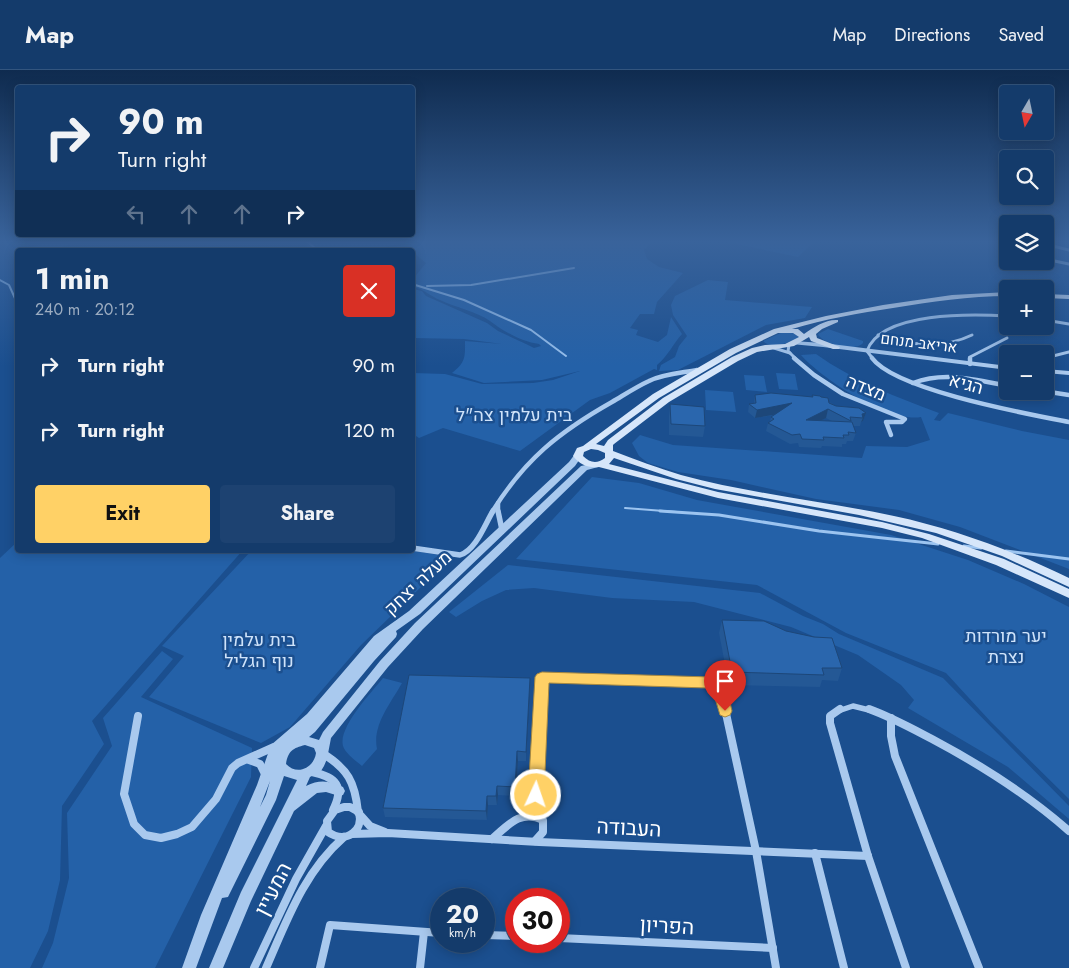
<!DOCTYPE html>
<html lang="en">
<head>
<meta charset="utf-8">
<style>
	:root { --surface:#143b6b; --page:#1d4271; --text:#f1f3f6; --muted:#9dadc1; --line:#33557e; --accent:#ffd166 }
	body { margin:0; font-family:Jost,Heebo,sans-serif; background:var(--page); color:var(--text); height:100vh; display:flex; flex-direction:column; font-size:19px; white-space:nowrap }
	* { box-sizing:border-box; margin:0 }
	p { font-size:16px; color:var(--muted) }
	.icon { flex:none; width:28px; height:28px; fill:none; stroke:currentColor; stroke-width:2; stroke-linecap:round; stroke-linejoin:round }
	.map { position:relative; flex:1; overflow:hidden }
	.panel { position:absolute; left:15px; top:178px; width:400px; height:305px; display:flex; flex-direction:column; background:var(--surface); border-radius:5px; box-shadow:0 2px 12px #0003,0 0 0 1px var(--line) }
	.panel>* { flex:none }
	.top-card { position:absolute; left:15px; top:15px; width:400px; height:152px; border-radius:5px; box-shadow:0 2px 12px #0003,0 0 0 1px var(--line); background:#143b6b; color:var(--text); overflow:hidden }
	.needle { width:32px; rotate:189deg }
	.controls { position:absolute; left:999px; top:15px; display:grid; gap:10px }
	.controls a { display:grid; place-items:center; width:55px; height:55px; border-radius:5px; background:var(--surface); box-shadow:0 2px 12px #0003,0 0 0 1px var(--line); font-size:25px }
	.speed { position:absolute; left:430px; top:818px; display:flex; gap:10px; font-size:25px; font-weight:700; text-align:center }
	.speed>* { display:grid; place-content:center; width:65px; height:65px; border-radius:50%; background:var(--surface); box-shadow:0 2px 12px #0003,0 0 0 1px var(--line); line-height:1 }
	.speed small { font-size:12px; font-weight:400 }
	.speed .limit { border:8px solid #d22; background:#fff; color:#111 }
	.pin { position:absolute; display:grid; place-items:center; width:42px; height:42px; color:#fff; margin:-51px -21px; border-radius:50% 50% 50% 0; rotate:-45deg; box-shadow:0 0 5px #0007 }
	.pin .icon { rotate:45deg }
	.me { position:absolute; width:55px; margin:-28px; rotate:3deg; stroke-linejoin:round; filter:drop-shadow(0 0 4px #0008) }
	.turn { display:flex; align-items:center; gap:18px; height:105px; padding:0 20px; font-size:22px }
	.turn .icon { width:65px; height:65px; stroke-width:2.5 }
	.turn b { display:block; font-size:35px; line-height:42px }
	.lanes { display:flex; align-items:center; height:48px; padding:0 20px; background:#0003; justify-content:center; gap:25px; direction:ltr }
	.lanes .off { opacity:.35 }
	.round { display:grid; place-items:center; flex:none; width:52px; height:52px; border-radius:5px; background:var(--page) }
	.overview { display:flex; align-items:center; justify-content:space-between; height:85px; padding:0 20px }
	h1 { font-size:30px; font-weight:700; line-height:38px }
	.action { display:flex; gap:10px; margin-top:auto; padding:10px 20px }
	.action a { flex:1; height:58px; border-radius:5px; background:var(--accent); color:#111; font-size:20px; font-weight:700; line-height:58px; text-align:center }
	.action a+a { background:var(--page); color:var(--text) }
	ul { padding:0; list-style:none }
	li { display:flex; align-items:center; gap:15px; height:65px; padding:0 20px }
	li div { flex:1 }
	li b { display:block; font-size:19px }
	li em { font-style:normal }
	header { display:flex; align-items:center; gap:30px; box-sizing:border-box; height:70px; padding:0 25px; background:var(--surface); border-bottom:1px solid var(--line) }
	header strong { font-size:24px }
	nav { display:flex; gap:28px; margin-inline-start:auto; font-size:18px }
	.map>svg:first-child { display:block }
	.green { fill:#2461a8 }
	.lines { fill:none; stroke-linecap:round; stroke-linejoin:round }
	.stream-far1 { stroke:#9cc4f0; stroke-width:2 }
	.stream { stroke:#9cc4f0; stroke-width:3 }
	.minor-far3 { stroke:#a9c9ee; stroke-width:3 }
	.minor-far2 { stroke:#a9c9ee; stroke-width:4.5 }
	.minor-far1 { stroke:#a9c9ee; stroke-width:5.5 }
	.minor { stroke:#a9c9ee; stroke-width:8 }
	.tertiary { fill:#a9c9ee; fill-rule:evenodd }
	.secondary { fill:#d6e6fa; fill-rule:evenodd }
	.wall { fill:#245895; fill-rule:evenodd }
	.shaded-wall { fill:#1d4779 }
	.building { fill:#2a66ad; stroke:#1d4779 }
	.route { fill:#ffd166; stroke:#a68842 }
	.labels { text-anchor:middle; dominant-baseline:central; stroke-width:5; stroke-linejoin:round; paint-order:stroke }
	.far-street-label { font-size:15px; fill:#fff; stroke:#1b4f8f }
	.street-label { font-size:18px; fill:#fff; stroke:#1b4f8f }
	.park-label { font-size:18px; fill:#cfe3fa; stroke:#1b4f8f }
	.near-street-label { font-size:21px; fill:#fff; stroke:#1b4f8f }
</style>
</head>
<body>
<header>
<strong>Map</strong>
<nav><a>Map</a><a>Directions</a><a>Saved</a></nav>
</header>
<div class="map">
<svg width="1069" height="898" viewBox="0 0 1069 898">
	<rect width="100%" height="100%" fill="#1b4f8f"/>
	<g class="green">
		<path d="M52 171H82L51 180H22Z"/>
		<path d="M354 171H417L388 176 382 180H305L307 175Z"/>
		<path d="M427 171H657L650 174 644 180 647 189 659 197 683 203 657 232 654 244H640L630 258 638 260 636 265 658 272 667 265 671 247 682 264C673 274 668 286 657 295V300L654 299 610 323 590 330 520 381 443 358 419 368 413 364V303L445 304 482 314 533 313 553 310 580 301 542 310 484 313 452 303C466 292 465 287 465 271L502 274 464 269 413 268V219L422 221 426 226 487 253 498 261 526 274 534 278 541 276 539 274C522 272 503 261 490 251 478 242 454 237 440 230 430 226 424 219 413 217V209L426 193 413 182 412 180H387L391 177Z"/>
		<path d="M722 171H815L798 187Z"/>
		<path d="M708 210 728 212 725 230 812 237 805 248 766 255 678 300 659 301 661 295 675 287 679 276 687 266 673 245 671 235 675 226Z"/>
		<path d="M828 259 863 271V273C856 282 823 275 818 264Z"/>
		<path d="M783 262 793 263 799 267C790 273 771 280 763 271Z"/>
		<path d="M816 284C854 311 896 327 939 343L934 350 940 351 948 343 1022 361 1069 370V499L960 457 899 440 816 429 731 410 678 402 648 393 639 386 632 373 640 365 673 375 862 388 866 376 907 377 930 370 921 347C889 353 822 309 801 285Z"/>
		<path d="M776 303 795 304 798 320 779 319Z"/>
		<path d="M744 305 764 306 767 322 746 320Z"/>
		<path d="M705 320 733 322 736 342 706 340Z"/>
		<path d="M592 407 639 413 697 430 891 465 968 490 1024 514 1069 537V729L991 652 946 603 846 563 757 515 516 489Z"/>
		<path d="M17 472 18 480H243L92 651 104 674 62 736 60 810 48 861 30 898H0V488Z"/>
		<path d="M252 480H408L452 487 361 575 290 657 261 673 149 627 184 586 162 576Z"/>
		<path d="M508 495 760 523 803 546 823 554 839 564 943 608 1069 736V749L1008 697 908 638 914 630 901 615 858 585 791 557 694 532 612 528 534 518 506 520 482 531 456 547 449 542Z"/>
		<path d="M162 581 173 589 141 627 252 678 251 707 155 898H42L53 873 69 808 67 743 112 676 103 648Z"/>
		<path d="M383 608 402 613C391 633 372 655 377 679L362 696C356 691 345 683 343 676 338 657 372 622 383 608Z"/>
	</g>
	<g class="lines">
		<g class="stream-far1">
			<path d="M307 171 317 180"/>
			<path d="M0 210 9 215 18 235"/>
			<path d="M412 214 464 230 531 260 566 286"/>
			<path d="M427 216 471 215 574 198"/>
			<path d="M625 438 677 442"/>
		</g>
		<g class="stream">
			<path d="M660 441 719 445 819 461 938 474"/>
			<path d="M964 476 981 478"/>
			<path d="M1006 481 1069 489"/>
		</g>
		<g class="minor-far3">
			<path d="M1045 174 1069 180"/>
			<path d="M1045 189 1069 194"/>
			<path d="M1045 250 1069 254"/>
			<path d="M878 265C910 275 941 280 972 265"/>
			<path d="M789 275 788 281 796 289"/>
			<path d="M774 278 790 283"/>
			<path d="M1045 288 1069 282"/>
			<path d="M873 289 867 281C881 241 973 244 1008 246"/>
			<path d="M970 289V287L1007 268"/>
		</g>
		<g class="minor-far2">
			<path d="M794 288 814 305 843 324 905 349 902 352H886L891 365"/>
			<path d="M872 288C895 320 1028 344 1069 352"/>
			<path d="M970 288V294"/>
			<path d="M913 313C945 301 976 310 1008 316"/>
			<path d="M1043 321 1069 325"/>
			<path d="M498 433V442"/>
			<path d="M492 442C525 389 559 362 612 332 624 325 636 317 649 311 663 304 681 303 697 300"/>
		</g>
		<g class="minor-far1">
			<path d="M498 441 502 460"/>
			<path d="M412 478 460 485C476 480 485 454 493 441"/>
			<path d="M540 641 542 607 699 611C719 614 721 622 725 641"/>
			<path d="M838 641 853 636 873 641"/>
		</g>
		<g class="minor">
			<path d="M725 639 756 781 776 898"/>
			<path d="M840 639 830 646V653L868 786 906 898"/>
			<path d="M869 639C891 647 911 658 932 669 981 695 1027 724 1069 761"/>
			<path d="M138 646 124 724 134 754 145 765 161 768 177 764 192 757 216 729 232 698 238 693 274 677"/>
			<path d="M891 648V666L895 686 979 898"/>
			<path d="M322 683C348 699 355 712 358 742"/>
			<path d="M249 690 260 694 265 704"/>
			<path d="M312 702C336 707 345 716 333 740"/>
			<path d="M344 737H350L359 742C364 762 345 774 328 762L327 751 335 740Z"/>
			<path d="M535 745 540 639"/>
			<path d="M361 746 370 756 385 762"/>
			<path d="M352 764 388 763 539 772 868 786"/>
			<path d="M492 769C508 755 521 739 543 750V762L535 771"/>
			<path d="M815 783 844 898"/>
			<path d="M484 865 516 866"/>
			<path d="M559 868 773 878"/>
			<path d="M254 898 296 809 326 756"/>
			<path d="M266 898C287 850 304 802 344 767"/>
			<path d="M320 898 330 855 441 863"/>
			<path d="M420 898 424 862"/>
		</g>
		<g class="tertiary">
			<path d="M793 271 823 273 1008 296V300L823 277 791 274V272Z"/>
			<path d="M1045 299 1069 301V305L1045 303Z"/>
			<path d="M575 384H581L582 386 575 396 420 544 396 561 397 564 396 567 374 591 315 662 309 667 319 670 323 662 380 591 415 553 581 396 595 393H598L599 395 598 397 587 400 423 559 388 597 331 668 327 689 324 696 321 701 310 707 306 716C320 709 330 711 343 717L345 721 343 725 339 726 326 722 317 723 294 741 251 831 223 898H209L241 822 297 710 284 706 276 730 228 827 222 828 196 898H182L201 845 257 715 271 675 307 644 374 566 409 541 569 392ZM305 675 314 678 316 683C314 698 297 706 286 694 288 681 293 678 305 675ZM270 711 266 725 260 737Z"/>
		</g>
		<g class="secondary">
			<path d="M1008 222V226C969 226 931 232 893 238 859 243 825 249 792 259H798L804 264C814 257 826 249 838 250V252L822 259 816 264 817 268 840 277 839 279H833L811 271 809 267 794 276 757 282 738 291 669 332 614 374 613 375V381C636 390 658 398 681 405 751 424 824 431 894 446 955 459 1013 481 1069 508V517L1002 486 936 463 859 445 715 419 676 409 614 388 609 394 718 422 882 452 929 464 1004 489 1069 519V528L996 495 922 468 882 458 718 428 599 397C588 398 580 395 573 386L577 378 583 376 653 324 730 279 774 259 826 246 883 235 952 225ZM778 263H793L799 267 785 274 765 275 752 278 732 287 663 328 608 370 604 376 596 374 659 328 736 283ZM591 379 598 380 605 383V388C597 394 590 393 583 386L584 382Z"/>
			<path d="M1045 224 1069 225V229L1045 228Z"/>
		</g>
	</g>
	<g class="wall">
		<path d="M755 325 812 327V325L821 327 836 336 866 343 863 351 861 352 860 356H853L856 363 853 371H847L846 374H842V377L822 376 821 378 799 377 798 373 790 374 766 361 768 353 770 352 771 347 774 345 755 348 748 342 749 334 754 333ZM826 348 834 352 819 351Z"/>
		<path d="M670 334 705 356 703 367 669 365V346Z"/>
		<path d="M722 550 842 598 838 611 822 610 820 617 729 615 719 563Z"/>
		<path d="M530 608 526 691H518L516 726 498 725 497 735H488L487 750 385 747 383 738Z"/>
	</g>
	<g class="shaded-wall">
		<path d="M792 333 790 342 755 348 757 340Z"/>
		<path d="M828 339 826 348 804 359 806 350Z"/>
		<path d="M866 343 863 351 861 352 863 348 862 344Z"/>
		<path d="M530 608V617L526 691V682Z"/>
		<path d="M517 681 518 691 516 726 515 717Z"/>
		<path d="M497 716 498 725 497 735 496 726Z"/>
		<path d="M487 726 488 735 487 750 486 741Z"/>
	</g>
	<g class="building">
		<path d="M771 323 813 327 812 325 820 326 821 327 828 328 829 333 836 336 859 338 866 343 862 344 863 348 850 347 851 351 828 339 806 350 852 352 856 363 848 362 849 365H843L844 368 823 367 824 370 802 369 800 364 792 365 768 353 774 349 771 347 792 333 757 340 749 334 756 333 755 325Z"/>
		<path d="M670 334 704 337 705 356 671 354Z"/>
		<path d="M722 550 764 551 786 561 814 567 832 568 842 598H822L824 605 732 602Z"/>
		<path d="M409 605 530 608 526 682 517 681 515 717 497 716 496 726H487L486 741 383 738Z"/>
	</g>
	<linearGradient id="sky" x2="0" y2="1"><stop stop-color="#0f2b4f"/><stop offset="0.58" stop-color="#39639b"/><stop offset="1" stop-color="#39639b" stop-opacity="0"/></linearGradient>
	<rect width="1069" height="296" fill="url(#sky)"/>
	<path class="route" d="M542 602 711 607C726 612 729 627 732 641L730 645 725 647 720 645 714 625 707 618 549 613 544 725 542 730 536 733 530 730 528 725 535 607 537 604Z"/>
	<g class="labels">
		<g class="far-street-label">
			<text transform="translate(919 273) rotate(7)">אריאב מנחם</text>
		</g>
		<g class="street-label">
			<text transform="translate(966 314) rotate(15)">הגיא</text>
			<text transform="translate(866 318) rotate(22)">מצדה</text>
			<text transform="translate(418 513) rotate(-43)">מעלה יצחק</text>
		</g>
		<g class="park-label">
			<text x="514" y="345">בית עלמין צה"ל</text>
			<text x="1006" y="566">יער מורדות<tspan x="1006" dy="21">נצרת</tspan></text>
			<text x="259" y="570">בית עלמין<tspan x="259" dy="21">נוף הגליל</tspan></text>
		</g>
		<g class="near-street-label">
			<text transform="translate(629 758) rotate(3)">העבודה</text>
			<text transform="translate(273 819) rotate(-63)">המעיין</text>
			<text transform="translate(667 856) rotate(3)">הפריון</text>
		</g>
	</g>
</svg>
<div class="controls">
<a><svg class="needle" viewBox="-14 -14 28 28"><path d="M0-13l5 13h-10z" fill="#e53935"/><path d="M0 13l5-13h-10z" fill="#9dadc1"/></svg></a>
<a><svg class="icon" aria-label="search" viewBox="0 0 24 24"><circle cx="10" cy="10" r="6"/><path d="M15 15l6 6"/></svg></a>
<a><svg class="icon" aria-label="layers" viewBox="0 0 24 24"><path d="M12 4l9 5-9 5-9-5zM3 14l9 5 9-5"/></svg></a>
<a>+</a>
<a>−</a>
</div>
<div class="speed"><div>20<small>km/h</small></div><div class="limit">30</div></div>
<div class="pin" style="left:725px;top:641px;background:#d93025"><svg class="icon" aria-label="arrive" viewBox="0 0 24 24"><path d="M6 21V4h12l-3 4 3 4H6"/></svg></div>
<svg class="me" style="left:536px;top:725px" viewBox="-20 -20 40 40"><circle r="17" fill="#ffd166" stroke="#fff" stroke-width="3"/><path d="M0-11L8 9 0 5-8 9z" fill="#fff"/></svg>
<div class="top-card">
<div class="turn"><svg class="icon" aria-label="right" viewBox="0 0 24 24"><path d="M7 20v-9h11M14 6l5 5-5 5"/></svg><div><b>90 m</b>Turn right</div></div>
<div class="lanes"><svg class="icon off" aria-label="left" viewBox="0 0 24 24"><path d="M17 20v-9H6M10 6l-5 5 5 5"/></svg><svg class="icon off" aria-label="ahead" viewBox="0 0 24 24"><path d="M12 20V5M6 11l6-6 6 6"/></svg><svg class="icon off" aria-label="ahead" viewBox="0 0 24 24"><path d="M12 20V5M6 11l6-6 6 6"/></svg><svg class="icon" aria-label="right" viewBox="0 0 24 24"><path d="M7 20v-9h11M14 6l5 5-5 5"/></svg></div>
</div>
<section class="panel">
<div class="overview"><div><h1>1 min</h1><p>240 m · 20:12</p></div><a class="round" style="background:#d93025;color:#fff"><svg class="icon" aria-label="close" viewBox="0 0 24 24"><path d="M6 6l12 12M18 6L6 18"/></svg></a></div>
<ul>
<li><svg class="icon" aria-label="right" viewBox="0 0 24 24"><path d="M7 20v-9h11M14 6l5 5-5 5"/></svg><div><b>Turn right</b></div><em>90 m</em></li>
<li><svg class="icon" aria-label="right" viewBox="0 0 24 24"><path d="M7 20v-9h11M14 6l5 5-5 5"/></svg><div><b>Turn right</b></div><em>120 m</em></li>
</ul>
<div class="action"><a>Exit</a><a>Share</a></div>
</section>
</div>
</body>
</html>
